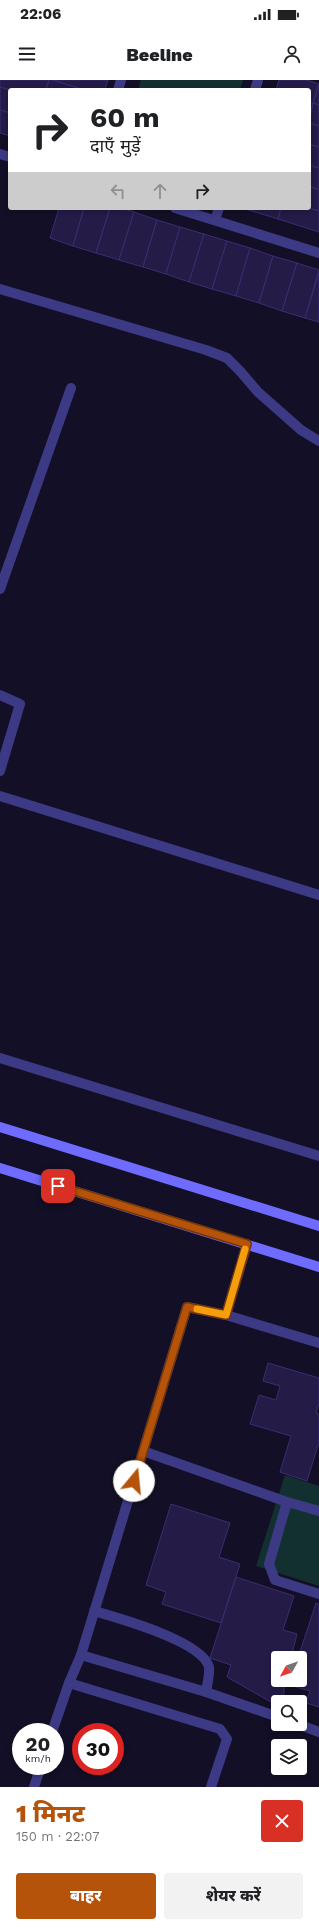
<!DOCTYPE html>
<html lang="hi">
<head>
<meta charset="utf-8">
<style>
	:root { --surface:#fff; --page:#f2f2f2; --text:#202124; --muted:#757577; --accent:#b45309 }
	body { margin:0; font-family:"Work Sans","Noto Sans Devanagari",sans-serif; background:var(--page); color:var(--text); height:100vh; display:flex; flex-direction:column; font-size:15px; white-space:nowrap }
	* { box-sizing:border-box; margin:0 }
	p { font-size:13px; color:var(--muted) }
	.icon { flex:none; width:22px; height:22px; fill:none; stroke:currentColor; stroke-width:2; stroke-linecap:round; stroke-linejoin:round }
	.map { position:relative; height:1707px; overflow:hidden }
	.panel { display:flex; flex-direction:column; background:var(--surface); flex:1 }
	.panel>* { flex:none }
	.banner { position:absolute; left:8px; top:8px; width:303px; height:122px; border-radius:4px; box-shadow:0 2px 6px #0003; background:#fff; color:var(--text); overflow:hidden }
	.needle { width:26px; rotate:230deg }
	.fabs { position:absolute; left:271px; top:1571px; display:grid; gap:8px }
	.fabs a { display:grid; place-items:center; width:36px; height:36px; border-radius:4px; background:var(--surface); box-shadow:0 2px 6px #0003; font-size:20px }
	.speed { position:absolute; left:12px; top:1643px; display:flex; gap:8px; font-size:20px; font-weight:700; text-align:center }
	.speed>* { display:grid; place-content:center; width:52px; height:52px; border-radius:50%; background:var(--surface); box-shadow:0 2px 6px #0003; line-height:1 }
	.speed small { font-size:10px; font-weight:400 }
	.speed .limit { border:6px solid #d22; background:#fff; color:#111 }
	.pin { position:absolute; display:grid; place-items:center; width:34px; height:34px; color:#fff; margin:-17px; border-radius:8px; box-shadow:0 2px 6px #0006 }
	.me { position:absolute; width:44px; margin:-22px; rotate:17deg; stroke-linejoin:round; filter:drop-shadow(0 0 3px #0008) }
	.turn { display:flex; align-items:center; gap:14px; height:84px; padding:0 16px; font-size:18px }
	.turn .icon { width:52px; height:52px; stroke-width:2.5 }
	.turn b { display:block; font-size:28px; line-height:34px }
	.lanes { display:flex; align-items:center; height:38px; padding:0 16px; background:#0003; justify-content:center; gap:20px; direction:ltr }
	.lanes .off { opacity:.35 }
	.round { display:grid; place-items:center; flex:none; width:42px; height:42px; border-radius:4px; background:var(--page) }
	.headline { display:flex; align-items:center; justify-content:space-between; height:68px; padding:0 16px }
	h1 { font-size:24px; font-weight:800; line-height:30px; color:var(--accent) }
	.action { display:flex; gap:8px; margin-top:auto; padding:8px 16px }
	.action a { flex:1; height:46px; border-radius:4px; background:var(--accent); color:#fff; font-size:16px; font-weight:800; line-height:46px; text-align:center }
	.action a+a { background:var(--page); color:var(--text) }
	.status { display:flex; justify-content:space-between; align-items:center; height:28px; padding:0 20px; background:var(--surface); direction:ltr }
	.status svg { height:11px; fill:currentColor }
	header { display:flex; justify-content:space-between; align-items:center; height:52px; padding:0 16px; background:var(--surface); font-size:18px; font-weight:800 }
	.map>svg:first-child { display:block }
	.green { fill:#12302f }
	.building { fill:#241b47; stroke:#3b2d73 }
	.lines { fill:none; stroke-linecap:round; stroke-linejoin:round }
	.lane { stroke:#3d3a85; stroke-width:10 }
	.street { stroke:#3d3a85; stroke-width:10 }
	.secondary { stroke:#6f6bff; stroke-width:10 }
	.route-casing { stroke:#753606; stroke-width:10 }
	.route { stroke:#b45309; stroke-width:7 }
	.slow { stroke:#f59e0b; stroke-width:7 }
</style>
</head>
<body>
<div class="status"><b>22:06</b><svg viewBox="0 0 49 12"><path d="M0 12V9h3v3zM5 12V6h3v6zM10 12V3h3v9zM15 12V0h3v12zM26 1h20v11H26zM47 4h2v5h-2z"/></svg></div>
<header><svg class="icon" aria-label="menu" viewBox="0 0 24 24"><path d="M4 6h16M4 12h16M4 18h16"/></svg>Beeline<svg class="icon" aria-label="person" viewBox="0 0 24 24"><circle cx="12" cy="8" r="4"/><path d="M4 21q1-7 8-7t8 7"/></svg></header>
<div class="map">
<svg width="319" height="1707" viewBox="0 0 319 1707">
	<rect width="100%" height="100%" fill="#130f26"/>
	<g class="green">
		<path d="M141 0H243L240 10H138Z"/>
		<path d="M285 1395 319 1406V1506L256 1486Z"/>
	</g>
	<g class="building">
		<path d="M0 0H49L46 10H10L0 7Z"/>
		<path d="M49 0H53L85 10H46Z"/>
		<path d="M53 0H108L105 10H85Z"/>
		<path d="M279 0H307L319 4 313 23 309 22V10H276Z"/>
		<path d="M319 4V25L313 23Z"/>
		<path d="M0 7 10 10V33L0 30Z"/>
		<path d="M309 22 313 23 309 37Z"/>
		<path d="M313 23 319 25V46L309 43Z"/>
		<path d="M0 30 10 33V56L0 53Z"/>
		<path d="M309 43 319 46V67L309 64Z"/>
		<path d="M309 64 319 67V88L309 85Z"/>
		<path d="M309 85 319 88V110L309 106Z"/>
		<path d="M309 106 319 110V131L309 128Z"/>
		<path d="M59 128H84L73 166 50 158Z"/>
		<path d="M84 128H110L96 173 73 166Z"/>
		<path d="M110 128H121L134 132 119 180 96 173Z"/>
		<path d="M242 128H281L278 139Z"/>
		<path d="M281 128H309L319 131V152L278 139Z"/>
		<path d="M134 132 157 140 143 187 119 180Z"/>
		<path d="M157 140 180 147 166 194 143 187Z"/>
		<path d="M180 147 204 154 189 202 166 194Z"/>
		<path d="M204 154 227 161 212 209 189 202Z"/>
		<path d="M227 161 250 168 236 216 212 209Z"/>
		<path d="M250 168 273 176 259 223 236 216Z"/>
		<path d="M273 176 297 183 282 231 259 223Z"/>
		<path d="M297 183 319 190 305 238 282 231Z"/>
		<path d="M319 193V242L305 238Z"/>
		<path d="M268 1283 319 1298V1323L316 1333 319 1334V1365H318L307 1401 280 1392 291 1356 250 1344 259 1315 276 1320 280 1306 263 1301Z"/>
		<path d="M171 1424 230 1443 219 1477 240 1484 221 1543 162 1524 166 1512 146 1505Z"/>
		<path d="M236 1497 294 1516 283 1550 297 1554 291 1578H278V1600H285L283 1622H278V1626L227 1597 231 1585 210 1578Z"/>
		<path d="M316 1523 319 1524V1627L306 1623 310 1611 289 1605 291 1600H300V1578H298Z"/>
	</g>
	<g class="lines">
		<g class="lane">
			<path d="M0 209 206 270 227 278 240 291 258 312 301 350 319 361"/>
			<path d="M0 509 71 308"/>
			<path d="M0 615 20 624 0 691"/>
			<path d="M0 716 319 815"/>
			<path d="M0 978 319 1076"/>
		</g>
		<g class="street">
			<path d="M118 10 121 0"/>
			<path d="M255 10 258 0"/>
			<path d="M0 74 10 77"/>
			<path d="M175 128 319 173"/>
			<path d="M215 140 219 128"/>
			<path d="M226 1235 319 1263"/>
			<path d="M143 1371 287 1422 319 1431"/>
			<path d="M287 1422 269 1484 275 1500 319 1514"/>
			<path d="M94 1531C118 1538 202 1561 209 1587 210 1594 207 1605 206 1612"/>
			<path d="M81 1575 206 1612 278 1637"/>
			<path d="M69 1603 220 1649 227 1659 211 1707"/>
			<path d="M298 1644 319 1652"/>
			<path d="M52 1652 69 1603 81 1575 187 1227 226 1235 247 1164"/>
			<path d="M34 1707 41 1686"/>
		</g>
		<g class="secondary">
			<path d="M0 1047 319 1146"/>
			<path d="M0 1088 319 1187"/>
		</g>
	</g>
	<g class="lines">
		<g class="route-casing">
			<path id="route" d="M58 1106 247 1164 226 1235 187 1227 134 1401"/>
		</g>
		<use href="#route" class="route"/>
		<path class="slow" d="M197 1229 226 1235 245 1169"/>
	</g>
</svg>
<div class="fabs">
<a><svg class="needle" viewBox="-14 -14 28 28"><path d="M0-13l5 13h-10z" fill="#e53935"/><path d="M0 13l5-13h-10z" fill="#757577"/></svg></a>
<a><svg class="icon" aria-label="search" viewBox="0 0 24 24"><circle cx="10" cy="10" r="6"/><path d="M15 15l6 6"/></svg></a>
<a><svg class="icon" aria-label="layers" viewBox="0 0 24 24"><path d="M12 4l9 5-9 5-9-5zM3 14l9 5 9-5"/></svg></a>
</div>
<div class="speed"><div>20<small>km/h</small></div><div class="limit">30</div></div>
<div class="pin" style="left:58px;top:1106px;background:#d93025"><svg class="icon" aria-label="arrive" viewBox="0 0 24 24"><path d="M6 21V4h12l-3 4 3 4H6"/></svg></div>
<svg class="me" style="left:134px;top:1401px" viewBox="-20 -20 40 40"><circle r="19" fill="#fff"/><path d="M0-13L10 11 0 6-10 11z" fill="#b45309"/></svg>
<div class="banner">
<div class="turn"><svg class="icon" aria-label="right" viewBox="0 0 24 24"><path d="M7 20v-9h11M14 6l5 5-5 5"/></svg><div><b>60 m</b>दाएँ मुड़ें</div></div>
<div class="lanes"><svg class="icon off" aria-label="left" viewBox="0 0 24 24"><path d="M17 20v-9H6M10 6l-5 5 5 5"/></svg><svg class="icon off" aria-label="ahead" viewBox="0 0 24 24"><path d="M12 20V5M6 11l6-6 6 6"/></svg><svg class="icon" aria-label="right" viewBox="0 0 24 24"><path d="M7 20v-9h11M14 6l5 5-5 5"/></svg></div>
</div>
</div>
<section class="panel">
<div class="headline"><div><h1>1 मिनट</h1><p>150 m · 22:07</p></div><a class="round" style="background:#d93025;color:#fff"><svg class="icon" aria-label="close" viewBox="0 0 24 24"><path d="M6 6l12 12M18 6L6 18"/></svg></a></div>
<div class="action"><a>बाहर</a><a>शेयर करें</a></div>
</section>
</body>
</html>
